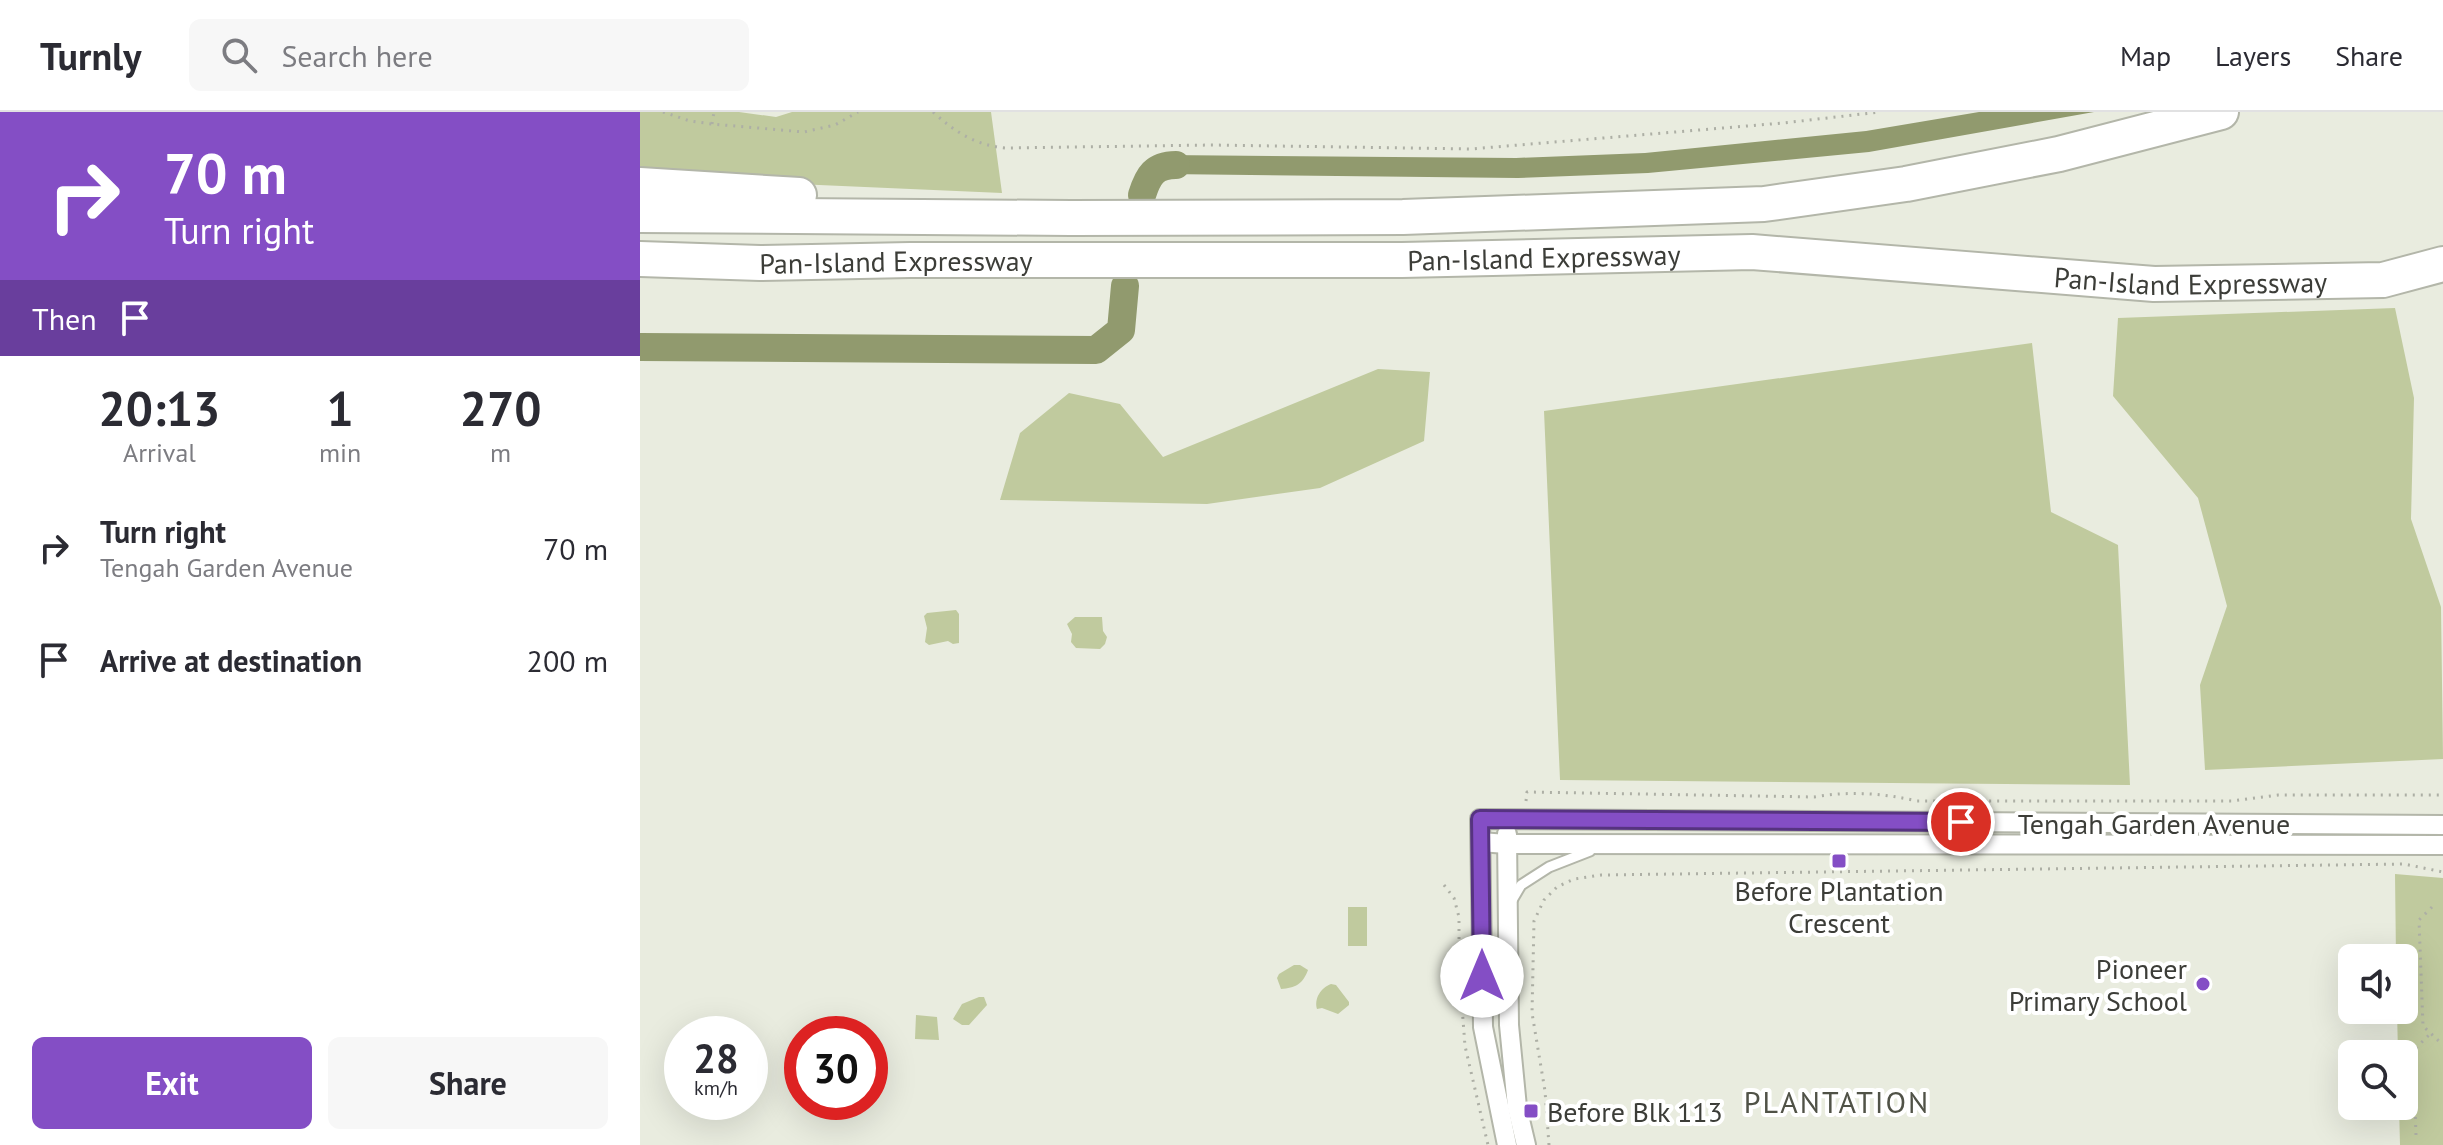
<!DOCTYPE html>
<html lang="en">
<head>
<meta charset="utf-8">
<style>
	:root { --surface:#fff; --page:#f7f7f7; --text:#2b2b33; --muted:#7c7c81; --line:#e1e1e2; --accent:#844ec5 }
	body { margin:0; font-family:"PT Sans",sans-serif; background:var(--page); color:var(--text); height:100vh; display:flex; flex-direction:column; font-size:30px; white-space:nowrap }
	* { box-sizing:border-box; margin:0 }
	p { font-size:26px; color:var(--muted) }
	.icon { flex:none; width:44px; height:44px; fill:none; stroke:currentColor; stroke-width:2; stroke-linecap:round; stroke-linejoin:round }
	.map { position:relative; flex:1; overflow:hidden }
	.side { display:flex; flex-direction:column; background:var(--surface); width:640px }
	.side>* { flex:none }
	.banner { background:#844ec5; color:#fff; overflow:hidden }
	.fabs { position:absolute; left:1698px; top:832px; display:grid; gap:16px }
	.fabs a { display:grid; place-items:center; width:80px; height:80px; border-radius:12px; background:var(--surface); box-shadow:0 8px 32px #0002; font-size:40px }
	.speed { position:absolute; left:24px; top:904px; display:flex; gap:16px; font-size:40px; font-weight:700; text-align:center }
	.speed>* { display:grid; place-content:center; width:104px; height:104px; border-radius:50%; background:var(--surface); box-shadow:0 8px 32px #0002; line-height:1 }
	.speed small { font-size:20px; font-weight:400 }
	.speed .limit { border:12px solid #d22; background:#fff; color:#111 }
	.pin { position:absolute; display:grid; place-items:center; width:68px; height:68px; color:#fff; margin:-34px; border:4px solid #fff; border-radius:50%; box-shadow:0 2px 8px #0007 }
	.me { position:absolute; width:88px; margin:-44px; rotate:0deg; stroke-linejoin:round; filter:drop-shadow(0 0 6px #0008) }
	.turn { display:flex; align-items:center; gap:28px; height:168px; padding:0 32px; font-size:36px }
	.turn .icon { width:104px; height:104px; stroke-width:2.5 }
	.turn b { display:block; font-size:56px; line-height:68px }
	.then { display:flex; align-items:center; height:76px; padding:0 32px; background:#0003; gap:16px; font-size:30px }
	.eta { display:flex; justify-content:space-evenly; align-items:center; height:136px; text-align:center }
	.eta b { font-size:48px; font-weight:700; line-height:56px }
	.primary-button { display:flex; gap:16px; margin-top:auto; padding:16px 32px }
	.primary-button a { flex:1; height:92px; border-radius:12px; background:var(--accent); color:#fff; font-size:32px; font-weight:700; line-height:92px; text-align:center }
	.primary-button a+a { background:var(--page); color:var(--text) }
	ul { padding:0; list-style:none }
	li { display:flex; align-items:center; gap:24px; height:112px; padding:0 32px }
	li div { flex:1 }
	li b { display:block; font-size:30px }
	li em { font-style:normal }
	header { display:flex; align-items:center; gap:48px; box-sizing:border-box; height:112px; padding:0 40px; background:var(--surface); border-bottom:2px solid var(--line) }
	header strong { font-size:38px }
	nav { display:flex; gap:44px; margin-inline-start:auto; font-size:28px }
	.search { width:560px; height:72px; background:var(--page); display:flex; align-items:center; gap:20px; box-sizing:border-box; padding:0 28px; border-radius:12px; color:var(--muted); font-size:30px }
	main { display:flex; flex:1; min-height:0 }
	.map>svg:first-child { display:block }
	.green { fill:#c0ca9e }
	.water { fill:#919a6e }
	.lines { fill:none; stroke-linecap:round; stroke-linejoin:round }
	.river { stroke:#919a6e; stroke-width:28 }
	.lane-casing { stroke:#b3b6a9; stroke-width:13 }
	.street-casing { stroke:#b3b6a9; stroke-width:22 }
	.highway-casing { stroke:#b3b6a9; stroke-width:38 }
	.path { stroke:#adafa5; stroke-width:3; stroke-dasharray:2 6; stroke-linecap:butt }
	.lane { stroke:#fff; stroke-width:9 }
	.street { stroke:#fff; stroke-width:18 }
	.highway { stroke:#fff; stroke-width:34 }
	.route-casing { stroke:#563380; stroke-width:20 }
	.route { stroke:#844ec5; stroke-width:14 }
	.poi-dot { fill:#844ec5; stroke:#fff; stroke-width:3 }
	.labels { text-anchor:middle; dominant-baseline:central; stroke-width:8; stroke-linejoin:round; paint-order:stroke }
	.street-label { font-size:28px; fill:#3c3d38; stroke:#fff }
	.poi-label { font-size:28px; fill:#3c3d38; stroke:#fff }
	.neighbourhood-label { font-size:30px; letter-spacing:2px; fill:#505247; stroke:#fff }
</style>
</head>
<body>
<header>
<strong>Turnly</strong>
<div class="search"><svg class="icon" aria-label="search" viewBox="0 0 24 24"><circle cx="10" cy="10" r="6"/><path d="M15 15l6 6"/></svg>Search here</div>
<nav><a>Map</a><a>Layers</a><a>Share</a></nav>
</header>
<main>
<section class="side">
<div class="banner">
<div class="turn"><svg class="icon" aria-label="right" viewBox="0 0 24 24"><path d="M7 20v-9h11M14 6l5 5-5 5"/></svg><div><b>70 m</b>Turn right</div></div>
<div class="then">Then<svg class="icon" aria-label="arrive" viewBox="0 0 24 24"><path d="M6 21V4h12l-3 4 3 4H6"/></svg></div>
</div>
<div class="eta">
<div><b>20:13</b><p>Arrival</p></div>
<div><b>1</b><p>min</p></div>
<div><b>270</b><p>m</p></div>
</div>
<ul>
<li><svg class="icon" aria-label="right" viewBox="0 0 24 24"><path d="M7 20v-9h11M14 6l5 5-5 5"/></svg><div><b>Turn right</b><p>Tengah Garden Avenue</p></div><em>70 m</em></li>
<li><svg class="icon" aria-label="arrive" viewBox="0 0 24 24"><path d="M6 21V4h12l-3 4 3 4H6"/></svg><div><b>Arrive at destination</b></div><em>200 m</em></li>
</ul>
<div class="primary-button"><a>Exit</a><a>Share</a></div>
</section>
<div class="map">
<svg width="1803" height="1033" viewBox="0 0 1803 1033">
	<rect width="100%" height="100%" fill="#e9ecdf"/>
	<g class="green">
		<path d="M0 0H99L136 5 152 0H351L362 81 0 65Z"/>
		<path d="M1755 196 1774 286 1771 407 1801 495 1803 647 1565 658 1560 573 1587 494 1558 386 1473 284 1478 206Z"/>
		<path d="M1392 231 1411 400 1478 433 1490 673 920 668 904 299Z"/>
		<path d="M738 257 790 260 784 329 680 376 567 392 360 388 380 321 429 281 480 292 523 345Z"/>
		<path d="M316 498 319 502V531L313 532 308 529 289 533 285 530 287 516 284 504 287 501Z"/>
		<path d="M435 505H462L463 519 467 525 465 532 460 537 436 536 431 530 432 522 427 512Z"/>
		<path d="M1755 762 1803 766V1033H1760L1759 994H1764V942H1758L1757 898H1764V846H1756Z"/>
		<rect x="708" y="795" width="19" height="39"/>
		<path d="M654 853H660L668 858C663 872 655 876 641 877L637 866 639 862Z"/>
		<path d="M691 872 696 873 709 890V893L698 902 682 896 677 897C674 886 681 876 691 872Z"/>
		<path d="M339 885H344L347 893 329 913H322L313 907 322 892Z"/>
		<path d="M276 903 297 905 299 928 275 927Z"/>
	</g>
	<path class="water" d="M1339 0H1454L1229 40 1008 61 878 66 526 62 519 69 495 70C501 54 510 49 525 43L876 46 1005 41 1226 19Z"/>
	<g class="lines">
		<g class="river">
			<path d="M502 83C508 64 514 53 536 53"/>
			<path d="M0 235 456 238 481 218 485 174"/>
		</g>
		<g class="lane-casing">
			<path id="lane" d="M871 790 881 773 909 755 950 739"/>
		</g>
		<g class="street-casing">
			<g id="street">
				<path d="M867 722 869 913 877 995 886 1033"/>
				<path d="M841 730 866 732 1803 733"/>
				<path d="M867 1033 843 915 840 707 1803 713"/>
			</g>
		</g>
		<g class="highway-casing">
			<g id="highway">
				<path d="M0 73 159 83"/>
				<path d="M0 103 431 106 763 105 1124 92 1266 72 1419 42 1581 0"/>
				<path id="s1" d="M0 147 120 151 270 148H762L1112 140 1514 172 1743 168 1803 152"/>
			</g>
		</g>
		<g class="path">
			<path d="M23 0 50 9 72 12 164 20 195 13 218 0"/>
			<path d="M293 0C315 20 335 33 365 36L572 33 831 37 1143 11 1240 0"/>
			<path d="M72 12 74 0"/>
			<path d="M886 689 887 680 1174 685C1209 679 1242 681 1277 689H1592L1638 683H1803"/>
			<path d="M804 773 814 786 819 805V855L825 934 848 1033"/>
			<path d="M1792 795 1779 808 1783 914 1803 933"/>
			<path d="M1776 1023 1773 939 1790 922"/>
			<path d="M909 1033 905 979 892 901 894 809 904 788 917 775 934 767 961 763 1764 752 1803 760"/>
		</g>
		<use href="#lane" class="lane"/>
		<use href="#street" class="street"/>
		<use href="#highway" class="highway"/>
	</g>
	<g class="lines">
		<g class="route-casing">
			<path id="route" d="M842 864 840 707 1321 710"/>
		</g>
		<use href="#route" class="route"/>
	</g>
	<g class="poi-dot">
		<rect x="1191" y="741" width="16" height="16" rx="4"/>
		<circle cx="1563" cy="872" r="8"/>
		<rect x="883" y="991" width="16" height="16" rx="4"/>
	</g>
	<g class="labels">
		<g class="street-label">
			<text stroke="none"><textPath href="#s1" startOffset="904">Pan-Island Expressway</textPath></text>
			<text stroke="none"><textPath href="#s1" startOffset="256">Pan-Island Expressway</textPath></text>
			<text stroke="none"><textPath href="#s1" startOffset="1552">Pan-Island Expressway</textPath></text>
			<text x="1514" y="711">Tengah Garden Avenue</text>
		</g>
		<g class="poi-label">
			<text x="1199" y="778">Before Plantation<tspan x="1199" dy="32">Crescent</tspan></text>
			<text x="1547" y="856" text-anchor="end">Pioneer<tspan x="1547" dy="32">Primary School</tspan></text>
			<text x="907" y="999" text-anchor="start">Before Blk 113</text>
		</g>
		<g class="neighbourhood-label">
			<text x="1197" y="989">PLANTATION</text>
		</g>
	</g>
</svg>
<div class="fabs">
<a><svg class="icon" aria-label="sound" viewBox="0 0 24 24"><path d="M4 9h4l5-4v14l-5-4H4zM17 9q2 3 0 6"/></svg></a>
<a><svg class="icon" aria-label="search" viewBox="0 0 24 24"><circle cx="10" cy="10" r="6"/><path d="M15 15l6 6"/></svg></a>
</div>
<div class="speed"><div>28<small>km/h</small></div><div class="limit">30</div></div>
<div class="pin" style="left:1321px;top:710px;background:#d93025"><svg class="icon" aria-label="arrive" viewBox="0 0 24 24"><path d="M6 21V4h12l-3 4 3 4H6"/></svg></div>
<svg class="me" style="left:842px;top:864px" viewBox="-20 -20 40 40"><circle r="19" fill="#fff"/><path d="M0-13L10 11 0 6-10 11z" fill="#844ec5"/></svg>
</div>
</main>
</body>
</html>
